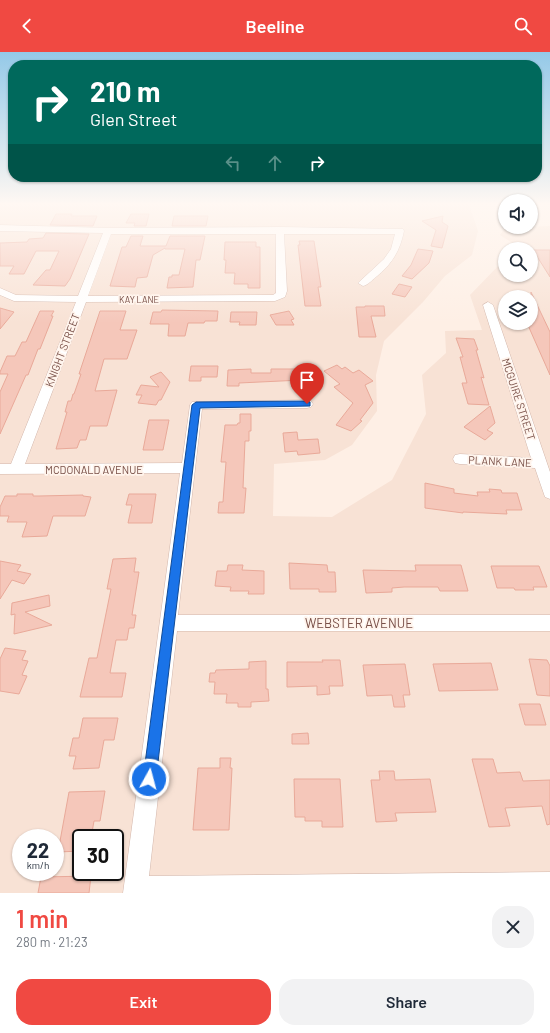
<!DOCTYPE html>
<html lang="en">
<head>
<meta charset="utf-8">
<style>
	:root { --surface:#fff; --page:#f2f2f3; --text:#1f2937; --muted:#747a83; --accent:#f04942 }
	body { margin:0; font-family:Barlow,sans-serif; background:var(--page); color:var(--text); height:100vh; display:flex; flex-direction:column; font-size:15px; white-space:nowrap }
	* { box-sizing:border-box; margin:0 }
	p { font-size:13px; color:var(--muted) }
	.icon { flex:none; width:22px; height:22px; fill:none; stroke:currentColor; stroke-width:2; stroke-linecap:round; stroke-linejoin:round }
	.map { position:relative; height:841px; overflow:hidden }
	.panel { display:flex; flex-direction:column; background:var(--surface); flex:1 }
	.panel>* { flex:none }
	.top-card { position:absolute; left:8px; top:8px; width:534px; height:122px; border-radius:16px; box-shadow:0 1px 3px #0004; background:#00695c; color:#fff; overflow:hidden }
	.buttons { position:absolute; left:498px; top:142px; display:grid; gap:8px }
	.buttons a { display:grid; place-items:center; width:40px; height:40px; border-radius:50%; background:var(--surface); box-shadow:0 1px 3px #0004; font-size:20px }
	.speed { position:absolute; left:12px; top:777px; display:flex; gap:8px; font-size:20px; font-weight:700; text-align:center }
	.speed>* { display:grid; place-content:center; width:52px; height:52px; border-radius:50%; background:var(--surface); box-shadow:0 1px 3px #0004; line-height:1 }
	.speed small { font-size:10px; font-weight:400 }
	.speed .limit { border:2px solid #111; border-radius:6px; background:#fff; color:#111 }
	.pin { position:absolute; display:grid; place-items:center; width:34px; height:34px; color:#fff; margin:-41px -17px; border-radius:50% 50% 50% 0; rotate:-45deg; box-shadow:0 0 4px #0007 }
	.pin .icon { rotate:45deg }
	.me { position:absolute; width:44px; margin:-22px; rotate:7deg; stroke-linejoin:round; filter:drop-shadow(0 0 3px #0008) }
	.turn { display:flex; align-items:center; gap:14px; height:84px; padding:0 16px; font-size:18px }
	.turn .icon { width:52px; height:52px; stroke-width:2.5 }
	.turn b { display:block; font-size:28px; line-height:34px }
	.lanes { display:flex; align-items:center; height:38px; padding:0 16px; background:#0003; justify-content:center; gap:20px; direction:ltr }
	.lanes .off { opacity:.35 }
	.round { display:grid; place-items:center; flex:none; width:42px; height:42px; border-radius:16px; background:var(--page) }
	.overview { display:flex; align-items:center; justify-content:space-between; height:68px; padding:0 16px }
	h1 { font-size:24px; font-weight:600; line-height:30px; color:var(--accent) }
	.action { display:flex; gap:8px; margin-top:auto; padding:8px 16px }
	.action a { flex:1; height:46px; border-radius:16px; background:var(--accent); color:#fff; font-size:16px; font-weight:600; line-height:46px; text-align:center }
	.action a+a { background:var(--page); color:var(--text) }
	header { display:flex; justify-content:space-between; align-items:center; height:52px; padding:0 16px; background:var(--accent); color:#fff; font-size:18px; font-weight:600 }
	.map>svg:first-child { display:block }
	.residential { fill:#f8e2d5; fill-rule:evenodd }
	.building { fill:#f5c7ba; stroke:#e9a999 }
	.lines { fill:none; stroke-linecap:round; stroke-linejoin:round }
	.minor-casing { stroke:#d3b7ac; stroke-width:1 }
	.minor { fill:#fff; fill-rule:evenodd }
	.route { fill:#1a73e8; stroke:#114b97 }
	.labels { text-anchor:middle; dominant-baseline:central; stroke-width:3.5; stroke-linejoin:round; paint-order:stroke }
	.far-street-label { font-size:9px; fill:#795048; stroke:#fff4ec }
	.street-label { font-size:11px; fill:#795048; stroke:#fff4ec }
	.near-street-label { font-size:13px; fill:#795048; stroke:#fff4ec }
</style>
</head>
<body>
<header><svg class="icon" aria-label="back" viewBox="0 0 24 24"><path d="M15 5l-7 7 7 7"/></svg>Beeline<svg class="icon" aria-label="search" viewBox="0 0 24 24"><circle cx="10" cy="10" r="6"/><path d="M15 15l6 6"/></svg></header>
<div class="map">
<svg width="550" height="841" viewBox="0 0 550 841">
	<rect width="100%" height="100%" fill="#feefe5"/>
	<path class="residential" d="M0 153H469L478 179 472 203 445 224 423 250 384 289 376 323 377 359 352 393 325 408 274 412 273 464 332 465 392 428 426 362 422 323 446 301 445 279 482 278 470 243 499 213H505V223H531V197H519L517 194 500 183 505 176 550 174V841H0ZM505 245H531V271H505ZM21 786H55V820H21ZM81 786H115V820H81Z"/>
	<g class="building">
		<path d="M56 162H72L71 164H97L93 174 50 173Z"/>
		<path d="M131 162H149L146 174H134L135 171H126Z"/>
		<path d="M174 164H208L206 174H172Z"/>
		<path d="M443 164 442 170 448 174 442 196 431 194 436 178 422 169Z"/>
		<path d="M46 181 89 182 70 227 65 234 33 233 46 218H50L59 199H36L24 222H9L14 214H0V191L27 190 29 187 43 186Z"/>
		<path d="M131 184H143L140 194H166L170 184H205L200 208H196L193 235 167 236 169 225H172V223H179L185 197H165V196L153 203 147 225 137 226 135 235 110 234 122 195H126Z"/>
		<path d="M299 189H314L321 235H318L321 254H305L298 193H300Z"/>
		<path d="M225 190H256V195H260V236H248V232H234L235 221H225L226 208H224Z"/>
		<path d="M418 197 433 199 429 211 412 227 402 224 411 213Z"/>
		<path d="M533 198H550V225Z"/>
		<path d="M399 232 412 235 405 245 392 242Z"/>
		<path d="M531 240 550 280V323L527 271H531Z"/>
		<path d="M365 254H384L385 264H371L376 285H359L356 255H365Z"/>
		<path d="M0 256 14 260 0 277Z"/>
		<path d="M162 258 218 259 217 269H205L204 271H188L185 284H168L169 272H150L153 260H161Z"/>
		<path d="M40 259H54L51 264H53L40 297H38L28 323H26L0 382V340L8 322H0V320L7 304H15L22 290H26Z"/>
		<path d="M100 259H126L120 278H137L127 307H104L95 339 117 338 107 374H90L86 388H80L77 396 56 397 67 360H65L68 349H71L73 342H74L81 322H79Z"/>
		<path d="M289 259 294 267 291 268 294 273H276L270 263Z"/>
		<path d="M231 260H257L256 273H239L240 270H230Z"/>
		<path d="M456 286 474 287 478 298H476L484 326 481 325 489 353 468 352 462 331H467L460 305H463Z"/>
		<path d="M337 313 342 317 345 315 353 321 359 318 373 329 365 333 373 351 360 368 362 369 351 379 336 373 353 351 334 335 340 332 324 319Z"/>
		<path d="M191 314H218L217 325H201V329H189Z"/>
		<path d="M251 317V321H271V317H301L302 328 239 331V334H227L228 318Z"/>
		<path d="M161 320 170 330 161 348H159L156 353 138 351 142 343H136L141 333 159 335 150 325Z"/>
		<path d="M490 354 495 371 487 378 493 381 485 388 464 375Z"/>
		<path d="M240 362H251V379H249V389H245L243 436H246L244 461H218L219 450H223L224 436 226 410H221L225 373H237L238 371H240Z"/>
		<path d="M149 368H169L163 398H143Z"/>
		<path d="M297 380 298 388 318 387 320 401 298 403 297 399 285 400 283 381Z"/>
		<path d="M425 431 454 437V441L478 444 477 440H490L489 437 501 438 502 441H517L522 458H506L507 462 463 460V461L425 456Z"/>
		<path d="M17 442H33V444H39L83 443V444L91 445 85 464H53L47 484 22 485 27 470H7L9 464H0V455L5 444H17Z"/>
		<path d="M129 442H156L152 471H128L132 453H126Z"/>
		<path d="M136 506 134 520H139L132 563H136L134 576H129L127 588H116L110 621H126L122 645H80L89 606H97L111 537H107L113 507Z"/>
		<path d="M0 509 21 513 17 519 31 522 24 532 12 528 0 547Z"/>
		<path d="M289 511 327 513 328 520H335L336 540H319V537H290Z"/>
		<path d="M228 513H243L242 518 264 519V542H248L249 539H230L231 535 215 534 217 519H227Z"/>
		<path d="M415 513H461L468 539H440L438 535H404L392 536V540L366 541 363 518 416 519Z"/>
		<path d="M491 514H539L547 535H533L534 538H515L514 536H497Z"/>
		<path d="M49 543 50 554 25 560 52 573 14 582 15 562 11 563 12 551Z"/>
		<path d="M5 596 26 599 22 608 28 609 22 623 27 624 19 642 0 639V607Z"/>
		<path d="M529 607 547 608 550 614V644L537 643Z"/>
		<path d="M322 608H340L343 634H329L330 642 317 643V634L287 635V610H323Z"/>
		<path d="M266 609V637H268L269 649 251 650V655H238V651H226L227 642H214L215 630H209L210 621H215L216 618 249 617V610Z"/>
		<path d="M491 611 498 638 439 639 433 612Z"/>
		<path d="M405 612 410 643H403L405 655H394L392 643 367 644 363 613Z"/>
		<path d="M519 652H540L546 673H525Z"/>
		<path d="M83 666H118L114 688H104L99 716 73 717 76 704H69L73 686H79Z"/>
		<path d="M308 681 309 692H292V682Z"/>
		<path d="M220 706H231L230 716H232L229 778H193L198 716H220Z"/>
		<path d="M472 707H493L497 721 520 720 523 729 550 728V772L547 773 542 754 505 756 510 774 489 775Z"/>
		<path d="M379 719H394L395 728 430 727 436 760 395 761 397 769 376 770 371 728H380Z"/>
		<path d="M294 727H340L343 775H322V769H305V765H295Z"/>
		<path d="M105 739 100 769H94L91 786H81V799L58 800 69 740Z"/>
		<path d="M91 824 89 841H38L41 825Z"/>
	</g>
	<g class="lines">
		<g class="minor-casing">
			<g id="minor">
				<path d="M0 173 108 176 280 175 403 177 404 179C400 199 392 212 376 225 372 228 368 233 363 234L358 231 384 207 391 197 395 182H284L287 239 285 245 275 249 86 250 25 412 182 411 190 353 192 350 307 348 311 349 313 352 311 355 307 356 202 357 178 563H550V579H177L149 824 550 820V841H123L180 421 0 422V412H11L76 250 14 249 0 243V236L16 243 78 244 103 181 0 179ZM111 182H276V241L273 243 88 244Z"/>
				<path d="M488 250 493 253 550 420V447L545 445 535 416 460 412 455 411 453 407 455 403 460 402 531 406 483 253Z"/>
			</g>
		</g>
		<use href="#minor" class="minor"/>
	</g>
	<linearGradient id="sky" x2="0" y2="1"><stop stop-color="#94c9e8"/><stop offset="0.56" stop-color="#fff8f3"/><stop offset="1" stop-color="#fff8f3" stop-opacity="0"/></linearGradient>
	<rect width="550" height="271" fill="url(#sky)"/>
	<path class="route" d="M307 349 310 350V354L200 356 156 727 154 731 149 733 145 731 143 727 192 353 196 350Z"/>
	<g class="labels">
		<g class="far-street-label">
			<text x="139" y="247">KAY LANE</text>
		</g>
		<g class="street-label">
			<text transform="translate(62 298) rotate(-69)">KNIGHT STREET</text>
			<text transform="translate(519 347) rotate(72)">MCGUIRE STREET</text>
			<text transform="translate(500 409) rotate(3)">PLANK LANE</text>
			<text x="94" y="417">MCDONALD AVENUE</text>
		</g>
		<g class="near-street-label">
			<text x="359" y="571">WEBSTER AVENUE</text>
		</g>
	</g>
</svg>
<div class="buttons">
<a><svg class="icon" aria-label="sound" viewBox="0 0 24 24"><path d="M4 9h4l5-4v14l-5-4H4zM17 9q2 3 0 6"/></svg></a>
<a><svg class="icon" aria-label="search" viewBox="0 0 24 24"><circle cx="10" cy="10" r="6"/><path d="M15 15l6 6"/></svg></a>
<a><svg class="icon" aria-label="layers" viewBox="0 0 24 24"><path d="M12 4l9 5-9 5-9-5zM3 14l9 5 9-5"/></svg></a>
</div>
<div class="speed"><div>22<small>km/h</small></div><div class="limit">30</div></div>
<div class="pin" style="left:307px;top:352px;background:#d93025"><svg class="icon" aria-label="arrive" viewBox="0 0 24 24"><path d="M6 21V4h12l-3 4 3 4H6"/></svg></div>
<svg class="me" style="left:149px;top:727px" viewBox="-20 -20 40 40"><circle r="17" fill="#1a73e8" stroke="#fff" stroke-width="3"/><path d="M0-11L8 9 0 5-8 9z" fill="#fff"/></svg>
<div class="top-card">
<div class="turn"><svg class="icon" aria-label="right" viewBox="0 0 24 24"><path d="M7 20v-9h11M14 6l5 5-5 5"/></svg><div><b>210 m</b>Glen Street</div></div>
<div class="lanes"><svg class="icon off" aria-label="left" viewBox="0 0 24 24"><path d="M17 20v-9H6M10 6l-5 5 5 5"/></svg><svg class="icon off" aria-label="ahead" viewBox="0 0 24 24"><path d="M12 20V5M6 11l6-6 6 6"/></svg><svg class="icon" aria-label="right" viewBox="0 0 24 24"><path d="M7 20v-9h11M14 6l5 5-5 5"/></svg></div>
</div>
</div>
<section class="panel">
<div class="overview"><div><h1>1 min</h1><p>280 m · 21:23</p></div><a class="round"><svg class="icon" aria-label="close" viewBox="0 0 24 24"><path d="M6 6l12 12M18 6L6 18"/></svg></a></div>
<div class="action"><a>Exit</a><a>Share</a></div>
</section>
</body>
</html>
